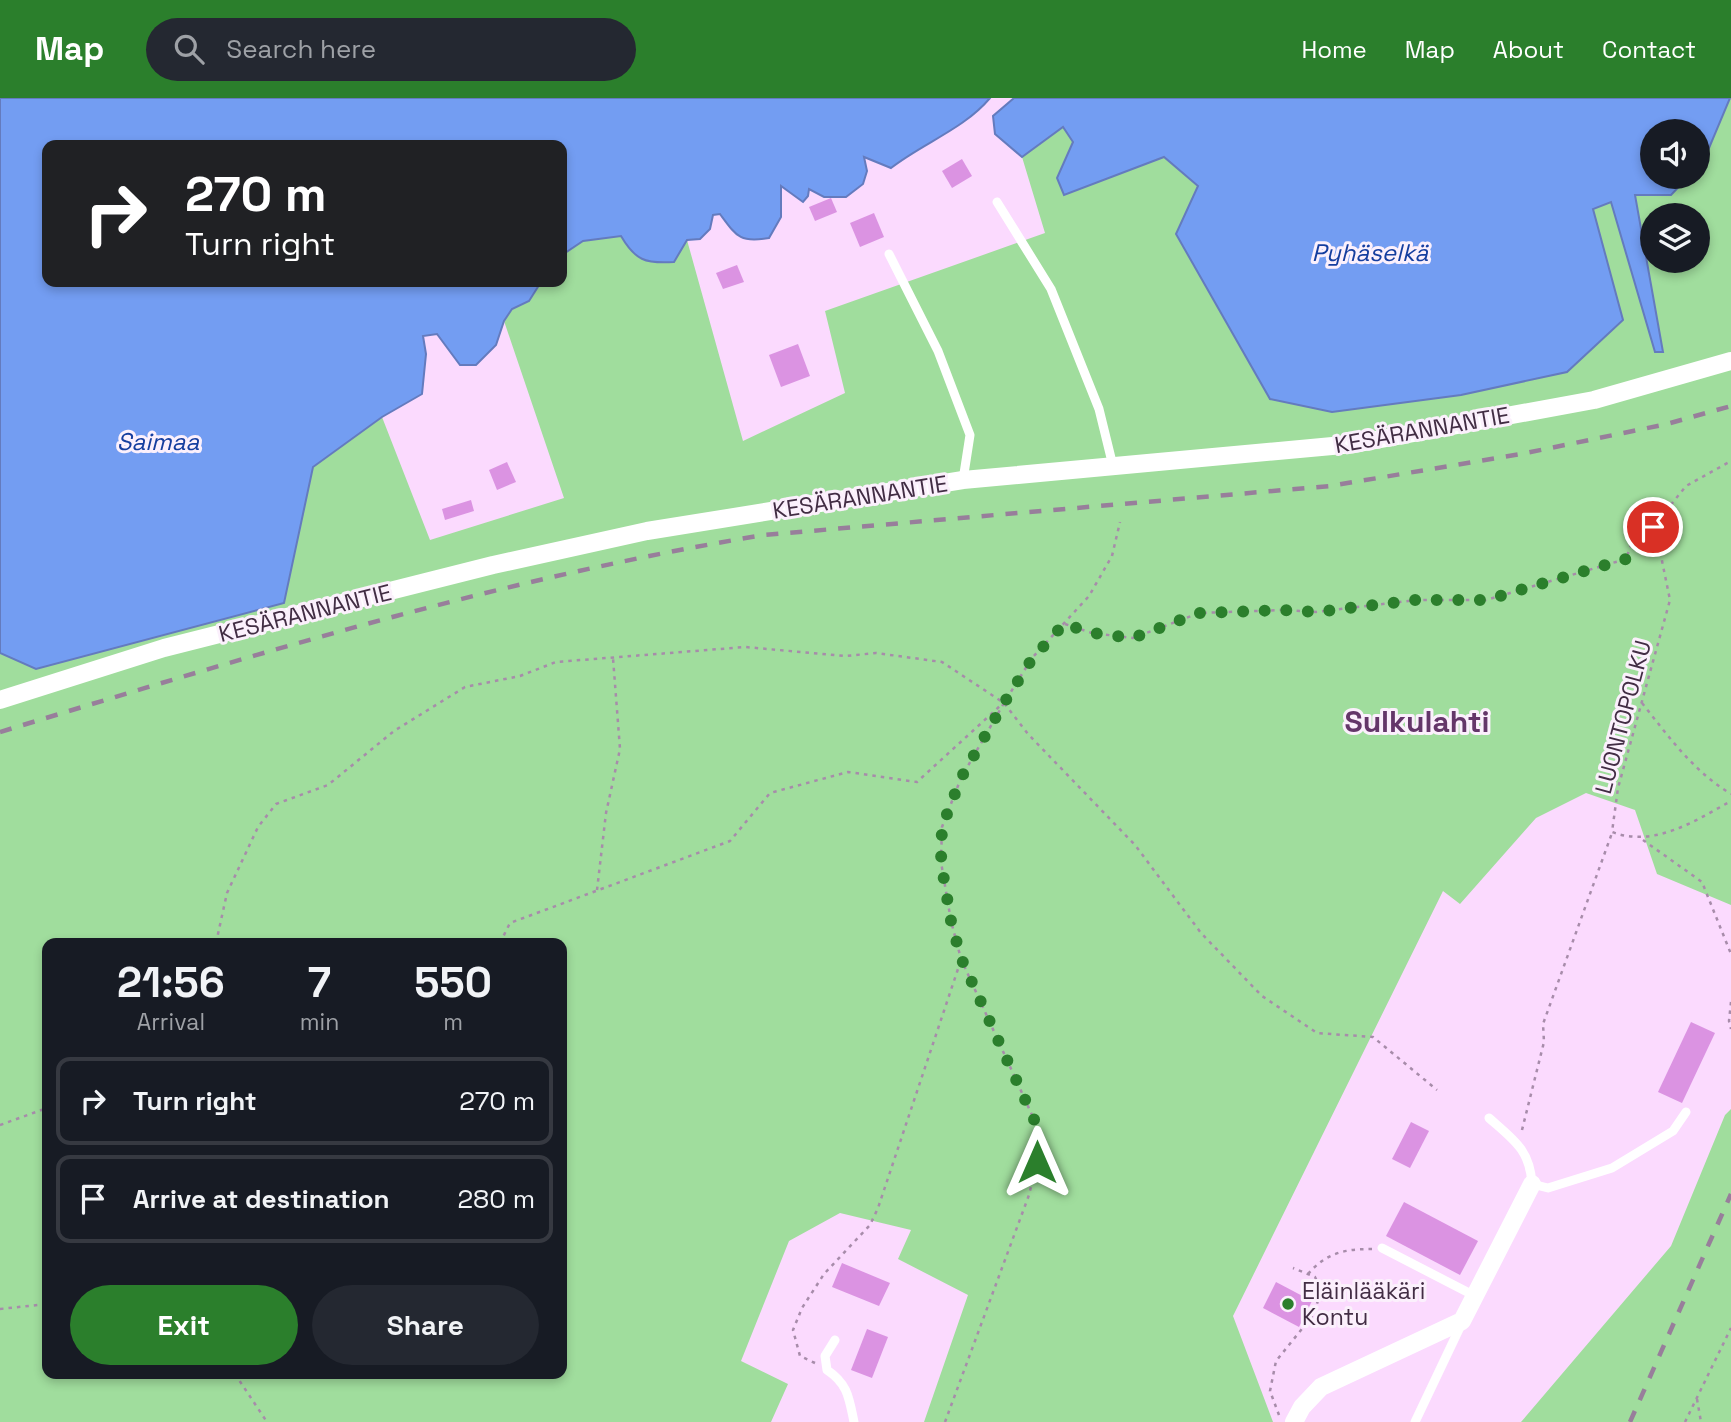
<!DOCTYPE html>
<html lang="en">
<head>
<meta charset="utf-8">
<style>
	:root { --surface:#171b24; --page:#242831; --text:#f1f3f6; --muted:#9ea1a6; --line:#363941; --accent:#2b7f2c }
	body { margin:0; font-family:"Space Grotesk",sans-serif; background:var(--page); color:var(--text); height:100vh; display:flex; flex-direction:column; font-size:26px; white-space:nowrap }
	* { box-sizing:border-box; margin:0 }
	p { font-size:23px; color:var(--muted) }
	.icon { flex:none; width:38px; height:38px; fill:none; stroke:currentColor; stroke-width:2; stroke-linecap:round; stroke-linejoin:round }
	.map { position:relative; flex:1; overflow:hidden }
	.side { position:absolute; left:42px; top:840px; width:525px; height:441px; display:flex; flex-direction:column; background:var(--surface); border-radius:14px; box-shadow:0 4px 10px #0003 }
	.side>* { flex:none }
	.guide { position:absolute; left:42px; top:42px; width:525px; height:147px; border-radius:14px; box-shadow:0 4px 10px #0003; background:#202124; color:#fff; overflow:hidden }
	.fabs { position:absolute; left:1640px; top:21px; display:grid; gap:14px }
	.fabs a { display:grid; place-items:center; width:70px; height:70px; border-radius:50%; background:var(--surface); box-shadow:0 4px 10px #0003; font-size:35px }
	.pin { position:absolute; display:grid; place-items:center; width:60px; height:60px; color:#fff; margin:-30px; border:4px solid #fff; border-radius:50%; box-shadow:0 2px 7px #0007 }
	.me { position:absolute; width:77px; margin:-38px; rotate:0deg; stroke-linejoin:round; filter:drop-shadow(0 0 5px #0008) }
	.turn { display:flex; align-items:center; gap:24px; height:147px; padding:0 28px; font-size:32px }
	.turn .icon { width:91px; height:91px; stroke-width:2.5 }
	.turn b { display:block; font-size:49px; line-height:60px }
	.eta { display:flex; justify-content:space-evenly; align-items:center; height:119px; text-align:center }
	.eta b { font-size:42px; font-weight:800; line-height:49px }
	.cta { display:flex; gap:14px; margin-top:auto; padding:14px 28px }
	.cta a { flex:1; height:80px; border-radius:42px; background:var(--accent); color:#fff; font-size:28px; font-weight:800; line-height:80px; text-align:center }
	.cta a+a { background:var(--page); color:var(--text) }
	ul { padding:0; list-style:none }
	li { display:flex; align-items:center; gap:21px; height:88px; margin:0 14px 10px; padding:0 14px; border:4px solid var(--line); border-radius:14px }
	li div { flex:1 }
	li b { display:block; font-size:26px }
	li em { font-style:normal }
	header { display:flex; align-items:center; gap:42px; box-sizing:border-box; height:98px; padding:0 35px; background:var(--accent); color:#fff }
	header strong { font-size:33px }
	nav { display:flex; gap:38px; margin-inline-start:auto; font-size:24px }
	.search { width:490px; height:63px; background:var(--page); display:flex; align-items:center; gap:18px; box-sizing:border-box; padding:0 24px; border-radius:38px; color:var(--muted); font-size:26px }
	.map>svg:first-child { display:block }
	.green { fill:#a0dd9d; fill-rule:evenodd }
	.water { fill:#739df2; stroke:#647bbe; stroke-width:2 }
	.building { fill:#db93e2 }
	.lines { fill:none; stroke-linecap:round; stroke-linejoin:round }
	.path { stroke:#a78caa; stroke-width:2.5; stroke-dasharray:3.5 5; stroke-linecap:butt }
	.lane { stroke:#fff; stroke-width:9 }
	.street { stroke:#fff; stroke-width:18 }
	.rail { stroke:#987e9b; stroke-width:4.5; stroke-dasharray:12 12; stroke-linecap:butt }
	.route { stroke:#2b7f2c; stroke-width:12; stroke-dasharray:0 21.6 }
	.poi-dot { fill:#2b7f2c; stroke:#fbf0fc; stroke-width:2.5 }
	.labels { text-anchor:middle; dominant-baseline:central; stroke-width:6; stroke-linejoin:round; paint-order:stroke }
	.street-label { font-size:23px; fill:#422d44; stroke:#fbf0fc }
	.poi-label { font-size:23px; fill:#422d44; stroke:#fbf0fc; text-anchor:start }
	.water-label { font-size:24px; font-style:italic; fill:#153e9f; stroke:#fbf0fc }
	.district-label { font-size:30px; font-weight:bold; fill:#643669; stroke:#fbf0fc }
</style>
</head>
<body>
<header>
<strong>Map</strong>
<div class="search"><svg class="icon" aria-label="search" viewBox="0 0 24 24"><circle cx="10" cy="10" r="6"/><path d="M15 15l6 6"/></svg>Search here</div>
<nav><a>Home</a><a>Map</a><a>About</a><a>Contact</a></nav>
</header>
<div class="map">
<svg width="1731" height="1324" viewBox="0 0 1731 1324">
	<rect width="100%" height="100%" fill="#fbdafe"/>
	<g class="green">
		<path d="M1541 0H1731V807L1657 776 1635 712 1586 695 1536 720 1460 806 1443 793 1233 1218 1273 1324H924L968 1197 898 1161 911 1132 840 1115 789 1143 741 1263 788 1286 771 1324H0V121L47 184 426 256 422 296 382 319 430 442 564 400 504 223 512 211 529 203 541 184H562V157L583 143 621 138 687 142 743 343 845 295 825 213 1045 135 1022 59 1063 29ZM1652 33H1698V79H1652ZM1652 117H1698V163H1652ZM47 845H562V1276H47Z"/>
		<path d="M1731 1011V1324H1521L1671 1148 1725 1017Z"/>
	</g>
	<g class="water">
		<path d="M0 0H990C964 31 923 45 891 70L864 59 867 73 863 86 846 99H824L809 91 808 98 803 104 781 88V119L769 140C740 145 737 139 720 116L713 117 710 131 700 141 687 142 674 164C645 166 635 162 621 138L583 143 562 157V47H47V184H541L529 203 512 211 504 223 496 247 476 267H460L437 236 423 238 426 256 422 296 382 319 313 369 284 505 36 571 0 555Z"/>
		<path d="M1014 0H1730L1704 62 1698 69V33H1652V79H1688L1671 97H1635L1663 254H1655L1611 104 1593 111 1623 222 1567 274 1461 297 1332 314 1270 301 1176 136 1198 88 1164 59 1064 97 1057 80 1073 44 1063 29 1022 59 995 36 993 18Z"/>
	</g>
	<g class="building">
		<path d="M962 61 972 78 952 90 942 73Z"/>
		<path d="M831 100 837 114 815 123 809 109Z"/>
		<path d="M874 115 884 139 860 149 850 125Z"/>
		<path d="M737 167 744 184 723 191 716 175Z"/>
		<path d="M798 246 810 278 781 289 769 257Z"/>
		<path d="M507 364 516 384 497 392 489 372Z"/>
		<path d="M471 402 474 413 445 422 442 411Z"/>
		<path d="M1691 924 1715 935 1682 1005 1658 994Z"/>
		<path d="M1411 1024 1429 1033 1410 1070 1392 1061Z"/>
		<path d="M1404 1104 1478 1143 1460 1177 1386 1138Z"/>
		<path d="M842 1165 890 1185 879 1208 832 1189Z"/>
		<path d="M1276 1184 1312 1203 1299 1229 1263 1210Z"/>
		<path d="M867 1231 888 1239 872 1280 851 1272Z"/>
	</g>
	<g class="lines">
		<g class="path">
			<path d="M1650 404 1670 502 1618 690 1612 734C1654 750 1695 723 1731 703"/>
			<path d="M1065 526 1092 535 1133 540 1199 515 1282 512 1316 514 1416 502H1486L1626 461 1631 447 1653 429 1686 388 1731 363"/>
			<path d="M1642 605C1669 639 1693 673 1731 696"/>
			<path d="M1643 742 1702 784 1731 856"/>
			<path d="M597 792 606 715 620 651 613 560"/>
			<path d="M216 845 227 795 258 729 276 706 328 687 394 633 465 589 520 578 556 564 745 549 846 558 876 555 942 564 1004 605 1028 636 1135 747 1201 835 1262 898 1317 935 1373 939 1437 992"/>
			<path d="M500 845 510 825 730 743 770 695 848 674 917 684 1001 607"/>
			<path d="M1731 904 1729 923 1731 931"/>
			<path d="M0 1027 47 1010"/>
			<path d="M1522 1032 1544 944 1543 926 1612 735"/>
			<path d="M1308 1176C1326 1155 1344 1151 1372 1151"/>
			<path d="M0 1211 47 1206"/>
			<path d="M815 1265 800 1258 793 1232 802 1210 824 1176 870 1127 878 1110 961 862"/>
			<path d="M235 1276 267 1324"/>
			<path d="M1697 1301 1701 1324"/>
			<path d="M1279 1317 1270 1293 1276 1263 1314 1216 1321 1192 1315 1179 1293 1170"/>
			<path d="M945 1324 1029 1097 1037 1064V1028L961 861 951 823 941 764 942 729 961 680 1004 605 1032 560 1089 498 1112 458 1120 424"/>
			<path d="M1685 1324 1731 1230"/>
		</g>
		<g class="lane">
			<path d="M997 104 1051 191 1099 311 1113 368"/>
			<path d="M889 156 938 253 970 337 963 382"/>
			<path d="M1489 1020C1514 1042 1530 1052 1532 1086L1548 1090 1612 1070 1673 1033 1686 1014"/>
			<path d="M1382 1150 1475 1198"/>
			<path d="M835 1242 825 1258 827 1272C848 1286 849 1300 854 1324"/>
			<path d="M1415 1324 1462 1225"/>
		</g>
		<g class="street">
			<path d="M0 602 164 550 493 467 647 433 963 382 1354 346 1594 302 1731 263"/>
			<path d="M1294 1324 1302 1309 1321 1289 1462 1223 1532 1086"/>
		</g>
		<g class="rail">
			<path d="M0 634C253 557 502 480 764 437L1330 388 1521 356 1667 326 1731 308"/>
			<path d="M1630 1324 1731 1096"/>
		</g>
	</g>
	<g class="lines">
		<path class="route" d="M1037 1064V1028L961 860 951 823 941 764 942 729 961 680 1004 605 1032 561 1064 526 1092 535 1133 540 1199 515 1282 512 1316 514 1416 502H1486L1626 461 1631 447 1653 429"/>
	</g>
	<circle class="poi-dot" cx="1288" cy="1206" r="7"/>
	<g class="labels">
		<g class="street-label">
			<text transform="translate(1422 332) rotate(-10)">KESÄRANNANTIE</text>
			<text transform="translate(860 399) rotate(-9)">KESÄRANNANTIE</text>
			<text transform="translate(305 515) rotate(-14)">KESÄRANNANTIE</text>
			<text transform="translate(1623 619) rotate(-75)">LUONTOPOLKU</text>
		</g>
		<g class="poi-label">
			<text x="1302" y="1193">Eläinlääkäri<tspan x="1302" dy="26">Kontu</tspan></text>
		</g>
		<g class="water-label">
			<text x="1370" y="154">Pyhäselkä</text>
			<text x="158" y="343">Saimaa</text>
		</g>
		<g class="district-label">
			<text x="1417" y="623">Sulkulahti</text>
		</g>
	</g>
</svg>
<div class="fabs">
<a><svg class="icon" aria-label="sound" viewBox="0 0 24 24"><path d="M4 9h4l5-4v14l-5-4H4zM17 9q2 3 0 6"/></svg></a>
<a><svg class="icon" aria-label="layers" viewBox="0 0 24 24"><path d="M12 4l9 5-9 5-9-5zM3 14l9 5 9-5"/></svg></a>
</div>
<div class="pin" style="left:1653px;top:429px;background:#d93025"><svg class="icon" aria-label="arrive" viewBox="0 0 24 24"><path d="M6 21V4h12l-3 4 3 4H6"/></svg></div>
<svg class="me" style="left:1037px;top:1064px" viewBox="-20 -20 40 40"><path d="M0-17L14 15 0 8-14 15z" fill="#2b7f2c" stroke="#fff" stroke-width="4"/></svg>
<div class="guide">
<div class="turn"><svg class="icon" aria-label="right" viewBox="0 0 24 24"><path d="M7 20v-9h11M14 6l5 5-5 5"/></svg><div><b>270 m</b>Turn right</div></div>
</div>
<section class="side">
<div class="eta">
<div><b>21:56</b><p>Arrival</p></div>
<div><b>7</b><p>min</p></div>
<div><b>550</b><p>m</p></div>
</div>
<ul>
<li><svg class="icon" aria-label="right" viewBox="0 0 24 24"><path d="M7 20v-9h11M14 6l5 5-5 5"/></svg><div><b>Turn right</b></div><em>270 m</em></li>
<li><svg class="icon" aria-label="arrive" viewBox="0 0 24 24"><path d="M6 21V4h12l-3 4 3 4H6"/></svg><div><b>Arrive at destination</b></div><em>280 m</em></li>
</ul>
<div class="cta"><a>Exit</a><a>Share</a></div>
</section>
</div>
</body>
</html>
